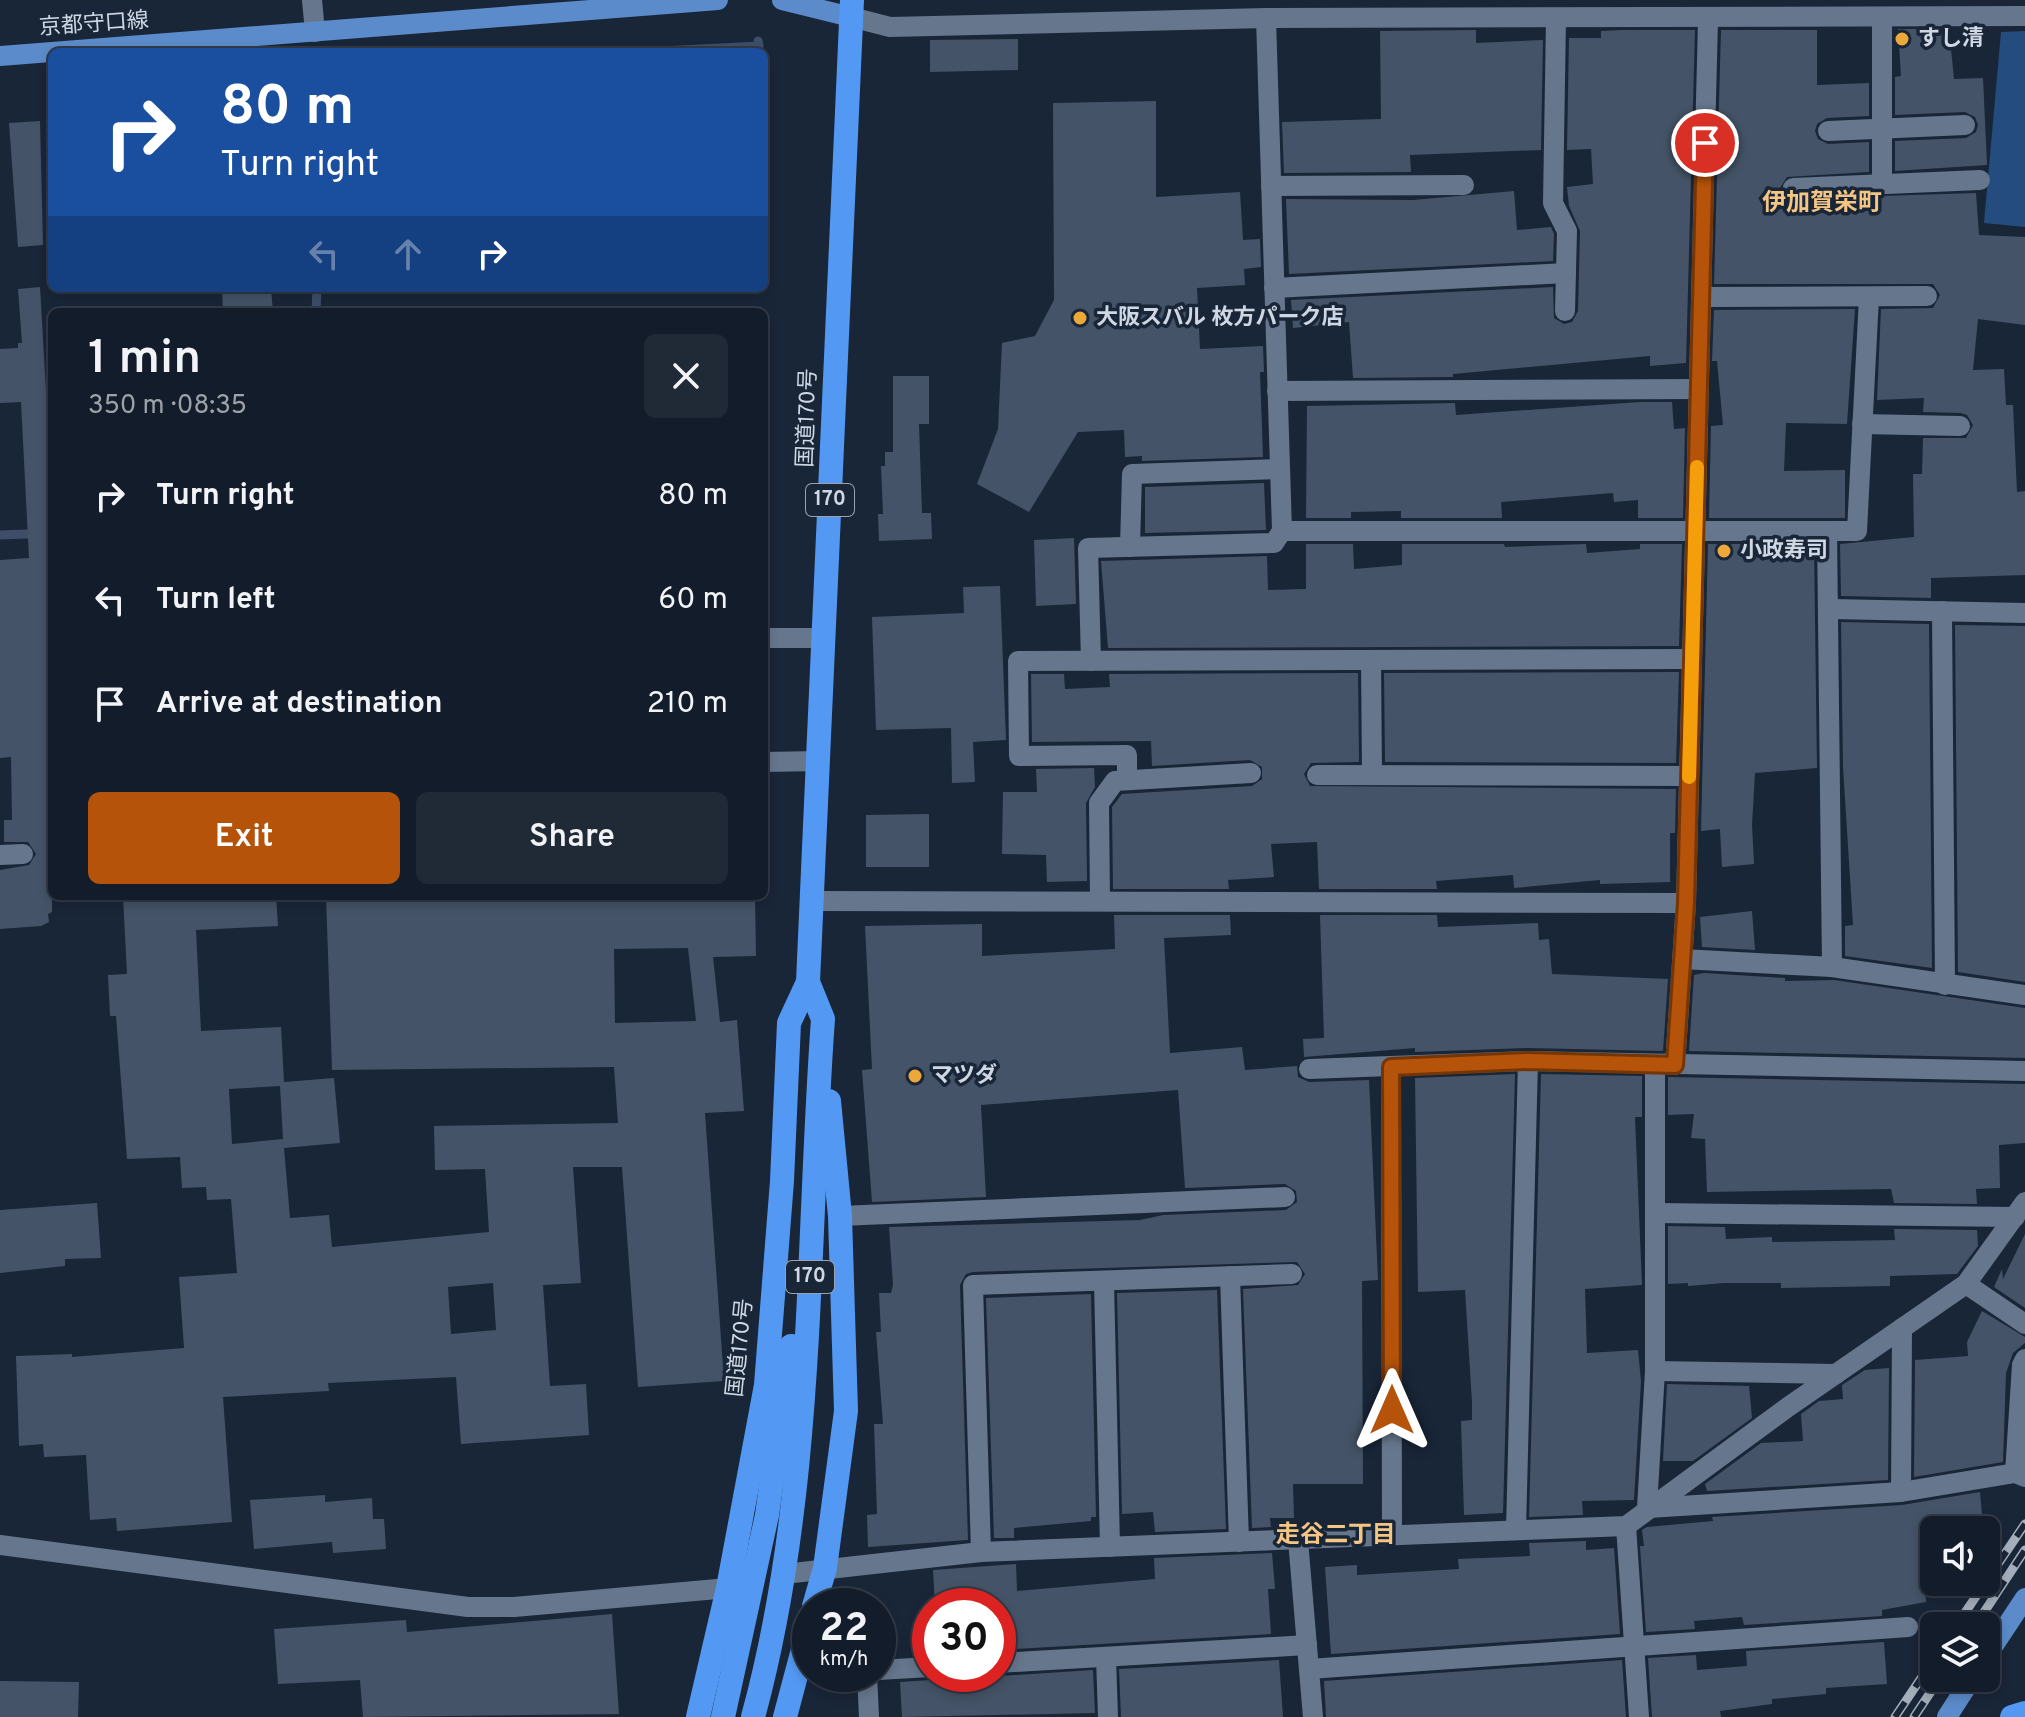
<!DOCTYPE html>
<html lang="en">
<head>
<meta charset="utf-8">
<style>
	:root { --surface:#131c2a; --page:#202936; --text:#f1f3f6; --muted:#9da1a8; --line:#323a47; --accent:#b45309 }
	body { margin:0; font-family:Overpass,"Noto Sans JP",sans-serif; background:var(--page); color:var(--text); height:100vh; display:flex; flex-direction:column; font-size:30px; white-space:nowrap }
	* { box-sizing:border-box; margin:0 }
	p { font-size:26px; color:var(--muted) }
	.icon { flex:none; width:44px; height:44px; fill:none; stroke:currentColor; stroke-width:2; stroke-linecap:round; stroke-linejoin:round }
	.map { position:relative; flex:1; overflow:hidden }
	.drawer { position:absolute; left:48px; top:308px; width:720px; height:592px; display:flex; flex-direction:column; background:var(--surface); border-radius:12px; box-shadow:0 4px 12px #0003,0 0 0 2px var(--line) }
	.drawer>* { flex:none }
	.guide { position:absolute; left:48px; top:48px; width:720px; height:244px; border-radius:12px; box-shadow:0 4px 12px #0003,0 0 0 2px var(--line); background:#1a4fa0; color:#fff; overflow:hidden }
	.controls { position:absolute; left:1920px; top:1516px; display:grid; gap:16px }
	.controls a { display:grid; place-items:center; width:80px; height:80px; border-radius:12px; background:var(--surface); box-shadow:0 4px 12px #0003,0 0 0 2px var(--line); font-size:40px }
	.speed { position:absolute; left:792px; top:1588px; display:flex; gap:16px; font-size:40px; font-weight:700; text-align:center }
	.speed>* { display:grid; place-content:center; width:104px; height:104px; border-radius:50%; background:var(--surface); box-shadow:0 4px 12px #0003,0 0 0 2px var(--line); line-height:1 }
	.speed small { font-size:20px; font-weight:400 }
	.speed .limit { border:12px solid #d22; background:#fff; color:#111 }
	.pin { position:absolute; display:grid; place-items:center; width:68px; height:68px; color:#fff; margin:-34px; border:4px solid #fff; border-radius:50%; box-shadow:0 2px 8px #0007 }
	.me { position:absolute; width:88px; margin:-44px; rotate:0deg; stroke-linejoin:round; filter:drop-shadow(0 0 6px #0008) }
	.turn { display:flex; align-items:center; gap:28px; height:168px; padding:0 40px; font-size:36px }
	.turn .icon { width:104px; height:104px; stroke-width:2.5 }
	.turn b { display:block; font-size:56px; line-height:68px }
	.lanes { display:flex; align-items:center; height:76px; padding:0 40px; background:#0003; justify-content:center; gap:40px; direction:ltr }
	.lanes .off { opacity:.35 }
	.round { display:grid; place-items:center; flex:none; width:84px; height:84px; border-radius:12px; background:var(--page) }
	.overview { display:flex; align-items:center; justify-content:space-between; height:136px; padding:0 40px }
	h1 { font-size:48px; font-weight:600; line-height:60px }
	.button { display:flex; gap:16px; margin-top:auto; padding:16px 40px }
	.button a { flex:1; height:92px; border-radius:12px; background:var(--accent); color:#fff; font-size:32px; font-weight:600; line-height:92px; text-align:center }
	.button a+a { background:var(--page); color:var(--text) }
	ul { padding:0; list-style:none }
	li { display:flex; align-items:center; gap:24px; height:104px; padding:0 40px }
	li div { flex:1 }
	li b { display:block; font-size:30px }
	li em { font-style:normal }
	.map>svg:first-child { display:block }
	.green { fill:#254c7e }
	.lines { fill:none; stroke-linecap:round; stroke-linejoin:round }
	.stream { stroke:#3e4e69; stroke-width:9 }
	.building { fill:#445367; fill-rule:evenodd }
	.minor { stroke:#66768c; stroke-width:20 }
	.major { stroke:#5b8bca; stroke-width:20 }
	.highway { stroke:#5399f3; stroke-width:24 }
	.rail-casing { stroke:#a4aebb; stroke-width:9 }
	.rail { stroke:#192638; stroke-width:6; stroke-dasharray:18; stroke-linecap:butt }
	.route-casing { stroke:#753606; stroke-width:20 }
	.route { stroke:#b45309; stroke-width:14 }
	.slow { stroke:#f59e0b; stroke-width:14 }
	.poi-dot { fill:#eca93a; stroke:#192638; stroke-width:3 }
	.labels { text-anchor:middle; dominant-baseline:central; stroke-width:7; stroke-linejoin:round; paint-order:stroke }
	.shield { fill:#192638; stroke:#98a2b0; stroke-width:2 }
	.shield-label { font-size:20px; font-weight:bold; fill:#ced7e3 }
	.street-label { font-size:22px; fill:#ced7e3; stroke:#192638 }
	.poi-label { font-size:22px; font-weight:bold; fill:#ced7e3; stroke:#192638; text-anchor:start }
	.neighbourhood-label { font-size:24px; font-weight:bold; fill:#f5c683; stroke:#192638 }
</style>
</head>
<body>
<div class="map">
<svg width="2025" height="1717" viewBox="0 0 2025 1717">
	<rect width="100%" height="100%" fill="#192638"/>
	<path class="green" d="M2025 31V227L1984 223 2001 32Z"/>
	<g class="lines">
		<g class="stream">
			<path d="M642 52 759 46 758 41"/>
			<path d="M316 312 317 288"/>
			<path d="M0 535 52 533"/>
		</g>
	</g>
	<g class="building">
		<path d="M1898 29H1949L1954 79 1983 78 1987 165 1895 171V141L1966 138 1976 132 1978 125 1975 117 1965 112 1895 115V77L1901 76Z"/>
		<path d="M1476 30V43L1543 40 1541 150 1410 155 1411 172 1284 173 1282 122 1381 119 1380 31Z"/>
		<path d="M1695 30 1686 363 1650 366V356L1453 374V377L1353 378 1349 322 1293 328 1291 300 1553 287 1554 318 1564 324 1572 322 1578 311 1580 231 1569 206 1567 187 1593 184 1591 149 1567 150 1569 38H1601V31L1622 30Z"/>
		<path d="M1721 30H1817V85L1869 83V116L1827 118 1817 124 1815 131 1818 139 1828 144 1869 142V172L1787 177 1780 188 1786 199 1976 193 1979 235 2025 237V325L1978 319 1973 370 2004 369 2006 405H2013L2017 492 2025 491V575L1931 578V598L1841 596 1840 544 1914 537 1913 474H1922L1923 438H1966L1973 425 1967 415 1961 413 1923 412 1924 398 1877 400 1881 309 1933 308 1940 295 1933 284H1714Z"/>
		<path d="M1018 39V70L930 72V40Z"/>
		<path d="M1156 101V197L1240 192 1243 240 1260 239 1261 267 1244 269 1245 285 1197 288 1200 349 1263 346 1264 372H1260L1263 457 1142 461V456L1125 457 1124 430 1078 432 1029 512 977 484 998 429 1002 343 1035 336 1054 300 1053 103Z"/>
		<path d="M40 121 43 245 18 247 9 123Z"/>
		<path d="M1514 191 1517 230 1551 227 1554 234 1553 261 1289 274 1286 199 1413 200Z"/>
		<path d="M40 287 52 494V912L48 914 49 922 41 926 0 929V870L29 865 36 854 28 842H4V820H12L11 757 0 758V560L29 558 21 402 0 403V349L18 348V343H22L18 289Z"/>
		<path d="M222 288H271L273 312H223Z"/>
		<path d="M1855 309 1847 424 1786 423 1784 471 1845 470V518H1709L1711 426 1723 425 1717 361H1712L1714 310Z"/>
		<path d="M893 376H929V424H919L922 513H931L932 539 879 541 878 514H883L881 466H885V452H893Z"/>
		<path d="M1640 402H1672L1674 429 1685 428 1683 518H1638V500L1614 502 1613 493 1501 502 1502 518H1401V511L1351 512V518H1306L1307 406 1455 403 1456 415Z"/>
		<path d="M1264 483 1266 530 1145 533V487Z"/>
		<path d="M1074 538 1076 604 1036 606 1034 540Z"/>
		<path d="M1306 544H1353L1354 569 1402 565V544H1504L1505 547 1586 544 1587 553 1640 549V544H1682L1679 646 1108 648 1101 561 1267 556 1268 590 1306 589Z"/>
		<path d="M1708 544H1814L1817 768 1755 773 1752 825 1754 864 1722 867 1720 829 1701 831Z"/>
		<path d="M1000 586 1006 740 973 742 975 782 952 783 951 728 876 730 872 617 964 613 963 587Z"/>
		<path d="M1841 622 1929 624 1932 968 1845 956V926L1853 925 1843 767Z"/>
		<path d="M1955 625 2025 626V982L1958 972Z"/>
		<path d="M1679 672 1676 763 1385 762 1384 673Z"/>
		<path d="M1358 673 1359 762 1311 763 1304 774 1310 786 1676 789 1675 833H1670V882L1600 884V880L1514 888 1513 875 1436 881 1437 889H1319L1317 842 1271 844 1274 877 1228 880 1229 889H1113L1112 807 1122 794 1252 786 1262 779V767L1250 760 1152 766 1151 741 1032 742 1031 674H1064L1065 689 1110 687 1109 674Z"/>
		<path d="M1094 768 1095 787 1086 803 1087 881 1047 882 1046 855 1002 854 1003 792H1037L1036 769Z"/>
		<path d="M929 814V867H866V815Z"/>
		<path d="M123 896H276L278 926 196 930 201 1031 281 1027 284 1082 334 1078 340 1143 284 1148 290 1218 329 1215 332 1247 489 1232 485 1169 435 1170 434 1126 618 1123 614 1067 332 1070 326 896H755L756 956 713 957 720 1022 737 1020 744 1111 705 1113 724 1381 638 1387 622 1167H573L581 1283 543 1285 550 1386 586 1384 589 1435 461 1444 456 1377 328 1383 329 1391 223 1397 232 1522 117 1531 116 1518 90 1520 86 1455 44 1457 43 1444 19 1446 16 1356 72 1354V1357L184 1348 179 1277 237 1273 231 1199 207 1200 206 1187 182 1188 180 1157 127 1159 116 1016H110L108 975 127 974ZM688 948 696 1021 615 1023 614 949ZM280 1086 283 1139 232 1144 229 1089ZM493 1283 496 1330 451 1334 448 1287Z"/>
		<path d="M1752 911 1755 950 1702 947 1700 917Z"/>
		<path d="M1114 915H1230L1231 935 1164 938 1170 1053 1242 1047 1245 1070 1297 1066 1298 1077 1309 1082 1369 1080 1378 1280 1362 1281 1363 1484H1293L1294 1518H1270L1271 1527 1252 1528 1243 1289 1298 1285 1305 1274 1297 1262 973 1272 966 1274 960 1285 968 1540 868 1547 867 1515 877 1514 874 1424H883L876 1332H881L879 1293H891L893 1285 889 1227 1140 1220 1163 1215 1286 1210 1297 1202 1296 1191 1285 1184 1185 1188 1178 1090 981 1105 986 1197 872 1202 862 1070 872 1069 865 926 982 924V956L1115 949Z"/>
		<path d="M1320 915H1437L1438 927 1538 923 1539 940 1549 939 1552 974 1668 979 1663 1051 1528 1048 1415 1052V1048L1304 1057 1303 1039 1324 1038Z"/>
		<path d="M1704 973 1785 978V981L1834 980 2025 1008V1058L1689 1051 1694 975Z"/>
		<path d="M1515 1074 1503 1513 1464 1515 1461 1421 1472 1420V1402L1465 1290 1418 1292 1415 1078Z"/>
		<path d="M1541 1074 1642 1076V1117H1635L1642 1285 1585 1289 1587 1353 1638 1350 1641 1381 1634 1500 1582 1501 1583 1515 1529 1517Z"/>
		<path d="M1668 1077 2025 1084V1143L1999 1145 2000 1188 1976 1189 1977 1204 1894 1203 1891 1189 1707 1192 1705 1139 1691 1138 1694 1114 1668 1115Z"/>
		<path d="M97 1203 101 1258 65 1259V1266L0 1273V1210Z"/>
		<path d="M1668 1226 1725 1227 1726 1239 1772 1237V1242L1895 1240 1894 1229 1977 1230 1978 1246 1957 1274 1890 1276V1286L1781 1288V1283H1724L1688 1286V1283L1668 1284Z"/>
		<path d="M2025 1234V1308L1994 1287 2002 1269 2003 1279Z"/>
		<path d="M1217 1290 1226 1529 1155 1532 1153 1512 1122 1514 1117 1293Z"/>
		<path d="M1091 1294 1096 1517H1091V1521L1014 1528V1538H994L986 1298Z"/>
		<path d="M1982 1311 2025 1337V1343L2013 1353 2006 1373 2003 1462 1914 1477 1915 1360 1968 1356 1967 1342Z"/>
		<path d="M1889 1368 1888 1480 1707 1491 1705 1484 1761 1443 1803 1441 1801 1414 1819 1401 1843 1399 1842 1385 1865 1370Z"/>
		<path d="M1667 1384 1749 1386 1752 1418 1693 1461H1663Z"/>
		<path d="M1980 1492 1983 1526 1934 1530V1579L1924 1580 1926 1602 1882 1610V1616L1744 1625 1742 1617 1694 1621 1695 1629 1646 1632 1640 1546H1644L1642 1530 1647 1527 1713 1521 1712 1517 1902 1505Z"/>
		<path d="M325 1495V1502L372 1498 373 1519H384L386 1549 333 1553 332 1542 254 1549 250 1500Z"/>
		<path d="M1586 1541V1550L1614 1548 1620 1634 1331 1654 1325 1567 1357 1565V1575L1459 1569 1458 1559 1530 1556 1529 1543Z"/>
		<path d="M1272 1553 1275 1589H1268L1271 1634 998 1650V1606H935L933 1570 1016 1564 1017 1591 1155 1579 1154 1558Z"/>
		<path d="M612 1614 619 1714 363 1717 360 1680 278 1684 274 1629 406 1620 407 1632Z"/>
		<path d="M1884 1642 1887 1684 1826 1688V1694L1772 1699V1704L1720 1711 1721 1717H1652L1648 1658 1696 1655 1697 1670 1747 1666 1746 1651Z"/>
		<path d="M1279 1660 1283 1717H1121L1119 1669Z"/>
		<path d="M1622 1660 1626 1717H1326L1324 1681Z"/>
		<path d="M1093 1670 1095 1713 902 1717 900 1682 931 1680 948 1674 999 1676Z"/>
		<path d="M0 1681 79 1682 78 1717H0Z"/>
	</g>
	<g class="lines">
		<g class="minor">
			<path d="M312 0 315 32"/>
			<path d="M851 17 890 27 1266 18 2025 16"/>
			<path d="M1556 19 1553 203 1567 231 1565 311"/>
			<path d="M1828 131 1965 125"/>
			<path d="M1882 184V18"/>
			<path d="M1271 186 1464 185"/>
			<path d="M1793 188 1980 180"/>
			<path d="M1274 288 1566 273"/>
			<path d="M1701 297 1927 296"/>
			<path d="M1277 391 1699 389"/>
			<path d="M1862 424 1960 426"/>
			<path d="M1282 531H1857L1869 297"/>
			<path d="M1827 531 1832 967"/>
			<path d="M1130 547 1132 474 1280 469"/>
			<path d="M1831 609 2025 613"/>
			<path d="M1942 611 1945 985"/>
			<path d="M764 638H824"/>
			<path d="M1371 660 1372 775"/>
			<path d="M1091 661 1088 548 1274 543 1282 531 1266 18"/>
			<path d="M764 762 819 761"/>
			<path d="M1317 775 1689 776"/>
			<path d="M1127 778V755L1019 756 1018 661 1692 659"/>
			<path d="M0 855 23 854"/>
			<path d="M813 901 1686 903"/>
			<path d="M1100 901 1099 803 1115 781 1251 773"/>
			<path d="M1682 959 1832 967 2025 995"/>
			<path d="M1675 1065 1686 903 1708 20"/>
			<path d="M1391 1067 1392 1535"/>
			<path d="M1309 1069 1528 1061 2025 1071"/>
			<path d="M1656 1213 2015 1217"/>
			<path d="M840 1216 1285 1197"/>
			<path d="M1230 1276 1239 1542"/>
			<path d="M1104 1281 1110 1547"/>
			<path d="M1966 1284 2025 1324"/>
			<path d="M1655 1371 1836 1374"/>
			<path d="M2015 1473 2022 1365 2025 1359"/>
			<path d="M1901 1492 1902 1328"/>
			<path d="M1647 1508 1655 1371V1064"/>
			<path d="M1648 1508 1901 1492 2015 1473 2025 1477"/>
			<path d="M1626 1526 1639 1717"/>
			<path d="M1516 1530 1528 1061"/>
			<path d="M1298 1540 1313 1717"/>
			<path d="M0 1545 468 1607H514L740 1587"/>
			<path d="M981 1552 973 1285 1292 1274"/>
			<path d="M784 1574 981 1552 1626 1526 1788 1407 1966 1284 2025 1202"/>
			<path d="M1106 1657 1108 1717"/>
			<path d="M998 1663 1307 1645"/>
			<path d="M1309 1669 1908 1627"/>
			<path d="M878 1670 930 1667"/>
			<path d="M867 1674 869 1717"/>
		</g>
		<g class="major">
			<path d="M782 0 851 17"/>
			<path d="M0 56 718 0"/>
			<path d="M1986 1657 2025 1598"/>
			<path d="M1947 1717 1972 1678"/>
		</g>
		<g class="highway">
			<path d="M814 1606 825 1568 846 1411 840 1216 829 1101"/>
			<path d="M698 1717 728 1588 766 1385 782 1181 789 1023 808 982 852 0"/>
			<path d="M723 1717 767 1515 791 1346"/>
			<path d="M753 1717C815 1490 806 1252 823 1019L808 982"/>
			<path d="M785 1717 810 1623"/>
			<path d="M2012 1717 2025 1713"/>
		</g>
		<g class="rail-casing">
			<g id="rail">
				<path d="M1956 1626 2025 1524"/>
				<path d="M1975 1626 2025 1550"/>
				<path d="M1895 1717 1934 1659"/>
				<path d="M1914 1717 1940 1678"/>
			</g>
		</g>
		<use href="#rail" class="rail"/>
	</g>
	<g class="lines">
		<g class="route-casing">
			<path id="route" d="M1392 1410 1391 1067 1528 1061 1675 1065 1686 903 1705 143"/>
		</g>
		<use href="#route" class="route"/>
		<path class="slow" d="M1689 777 1697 467"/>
	</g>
	<g class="poi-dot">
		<circle cx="1902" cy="39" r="8"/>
		<circle cx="1080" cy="318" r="8"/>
		<circle cx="1724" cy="551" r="8"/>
		<circle cx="915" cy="1076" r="8"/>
	</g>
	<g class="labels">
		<g class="shield">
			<rect x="806" y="484" width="48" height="32" rx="6"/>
			<rect x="786" y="1261" width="48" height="32" rx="6"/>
		</g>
		<g class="shield-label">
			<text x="830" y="500">170</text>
			<text x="810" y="1277">170</text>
		</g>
		<g class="street-label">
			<text transform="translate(94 25) rotate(-4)">京都守口線</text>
			<text transform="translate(808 418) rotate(-88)">国道170号</text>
			<text transform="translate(741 1348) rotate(-84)">国道170号</text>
		</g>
		<g class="poi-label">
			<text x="1918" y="39">すし清</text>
			<text x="1096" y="318">大阪スバル 枚方パーク店</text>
			<text x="1740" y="551">小政寿司</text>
			<text x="931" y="1076">マツダ</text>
		</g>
		<g class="neighbourhood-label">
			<text x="1822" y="204">伊加賀栄町</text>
			<text x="1336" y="1536">走谷二丁目</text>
		</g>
	</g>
</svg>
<div class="controls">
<a><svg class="icon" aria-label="sound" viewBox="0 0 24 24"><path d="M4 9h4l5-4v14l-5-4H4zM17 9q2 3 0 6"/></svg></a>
<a><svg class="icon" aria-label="layers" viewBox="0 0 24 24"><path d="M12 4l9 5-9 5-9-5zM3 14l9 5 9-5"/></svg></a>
</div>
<div class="speed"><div>22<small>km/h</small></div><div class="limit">30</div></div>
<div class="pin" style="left:1705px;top:143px;background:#d93025"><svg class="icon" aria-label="arrive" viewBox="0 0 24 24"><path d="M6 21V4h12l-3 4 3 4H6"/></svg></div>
<svg class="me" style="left:1392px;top:1410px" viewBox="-20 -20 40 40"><path d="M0-17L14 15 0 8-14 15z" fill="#b45309" stroke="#fff" stroke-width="4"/></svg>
<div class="guide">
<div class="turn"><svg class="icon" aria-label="right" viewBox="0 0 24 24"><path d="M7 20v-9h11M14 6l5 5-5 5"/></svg><div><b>80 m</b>Turn right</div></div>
<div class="lanes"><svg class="icon off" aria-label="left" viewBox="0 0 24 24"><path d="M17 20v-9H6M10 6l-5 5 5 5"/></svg><svg class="icon off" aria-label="ahead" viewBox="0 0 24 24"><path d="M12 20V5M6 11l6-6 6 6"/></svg><svg class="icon" aria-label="right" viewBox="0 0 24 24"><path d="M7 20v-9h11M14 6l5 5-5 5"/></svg></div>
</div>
<section class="drawer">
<div class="overview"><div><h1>1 min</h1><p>350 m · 08:35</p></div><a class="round"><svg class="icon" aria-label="close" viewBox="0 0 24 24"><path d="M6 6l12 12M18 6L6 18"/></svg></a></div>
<ul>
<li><svg class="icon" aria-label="right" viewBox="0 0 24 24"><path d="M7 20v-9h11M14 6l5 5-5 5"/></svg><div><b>Turn right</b></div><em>80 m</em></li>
<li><svg class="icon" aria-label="left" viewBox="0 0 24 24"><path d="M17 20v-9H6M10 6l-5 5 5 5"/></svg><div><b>Turn left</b></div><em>60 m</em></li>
<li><svg class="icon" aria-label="arrive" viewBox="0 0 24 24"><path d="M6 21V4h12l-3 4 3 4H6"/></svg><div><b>Arrive at destination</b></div><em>210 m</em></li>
</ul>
<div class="button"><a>Exit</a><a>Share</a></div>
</section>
</div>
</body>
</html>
